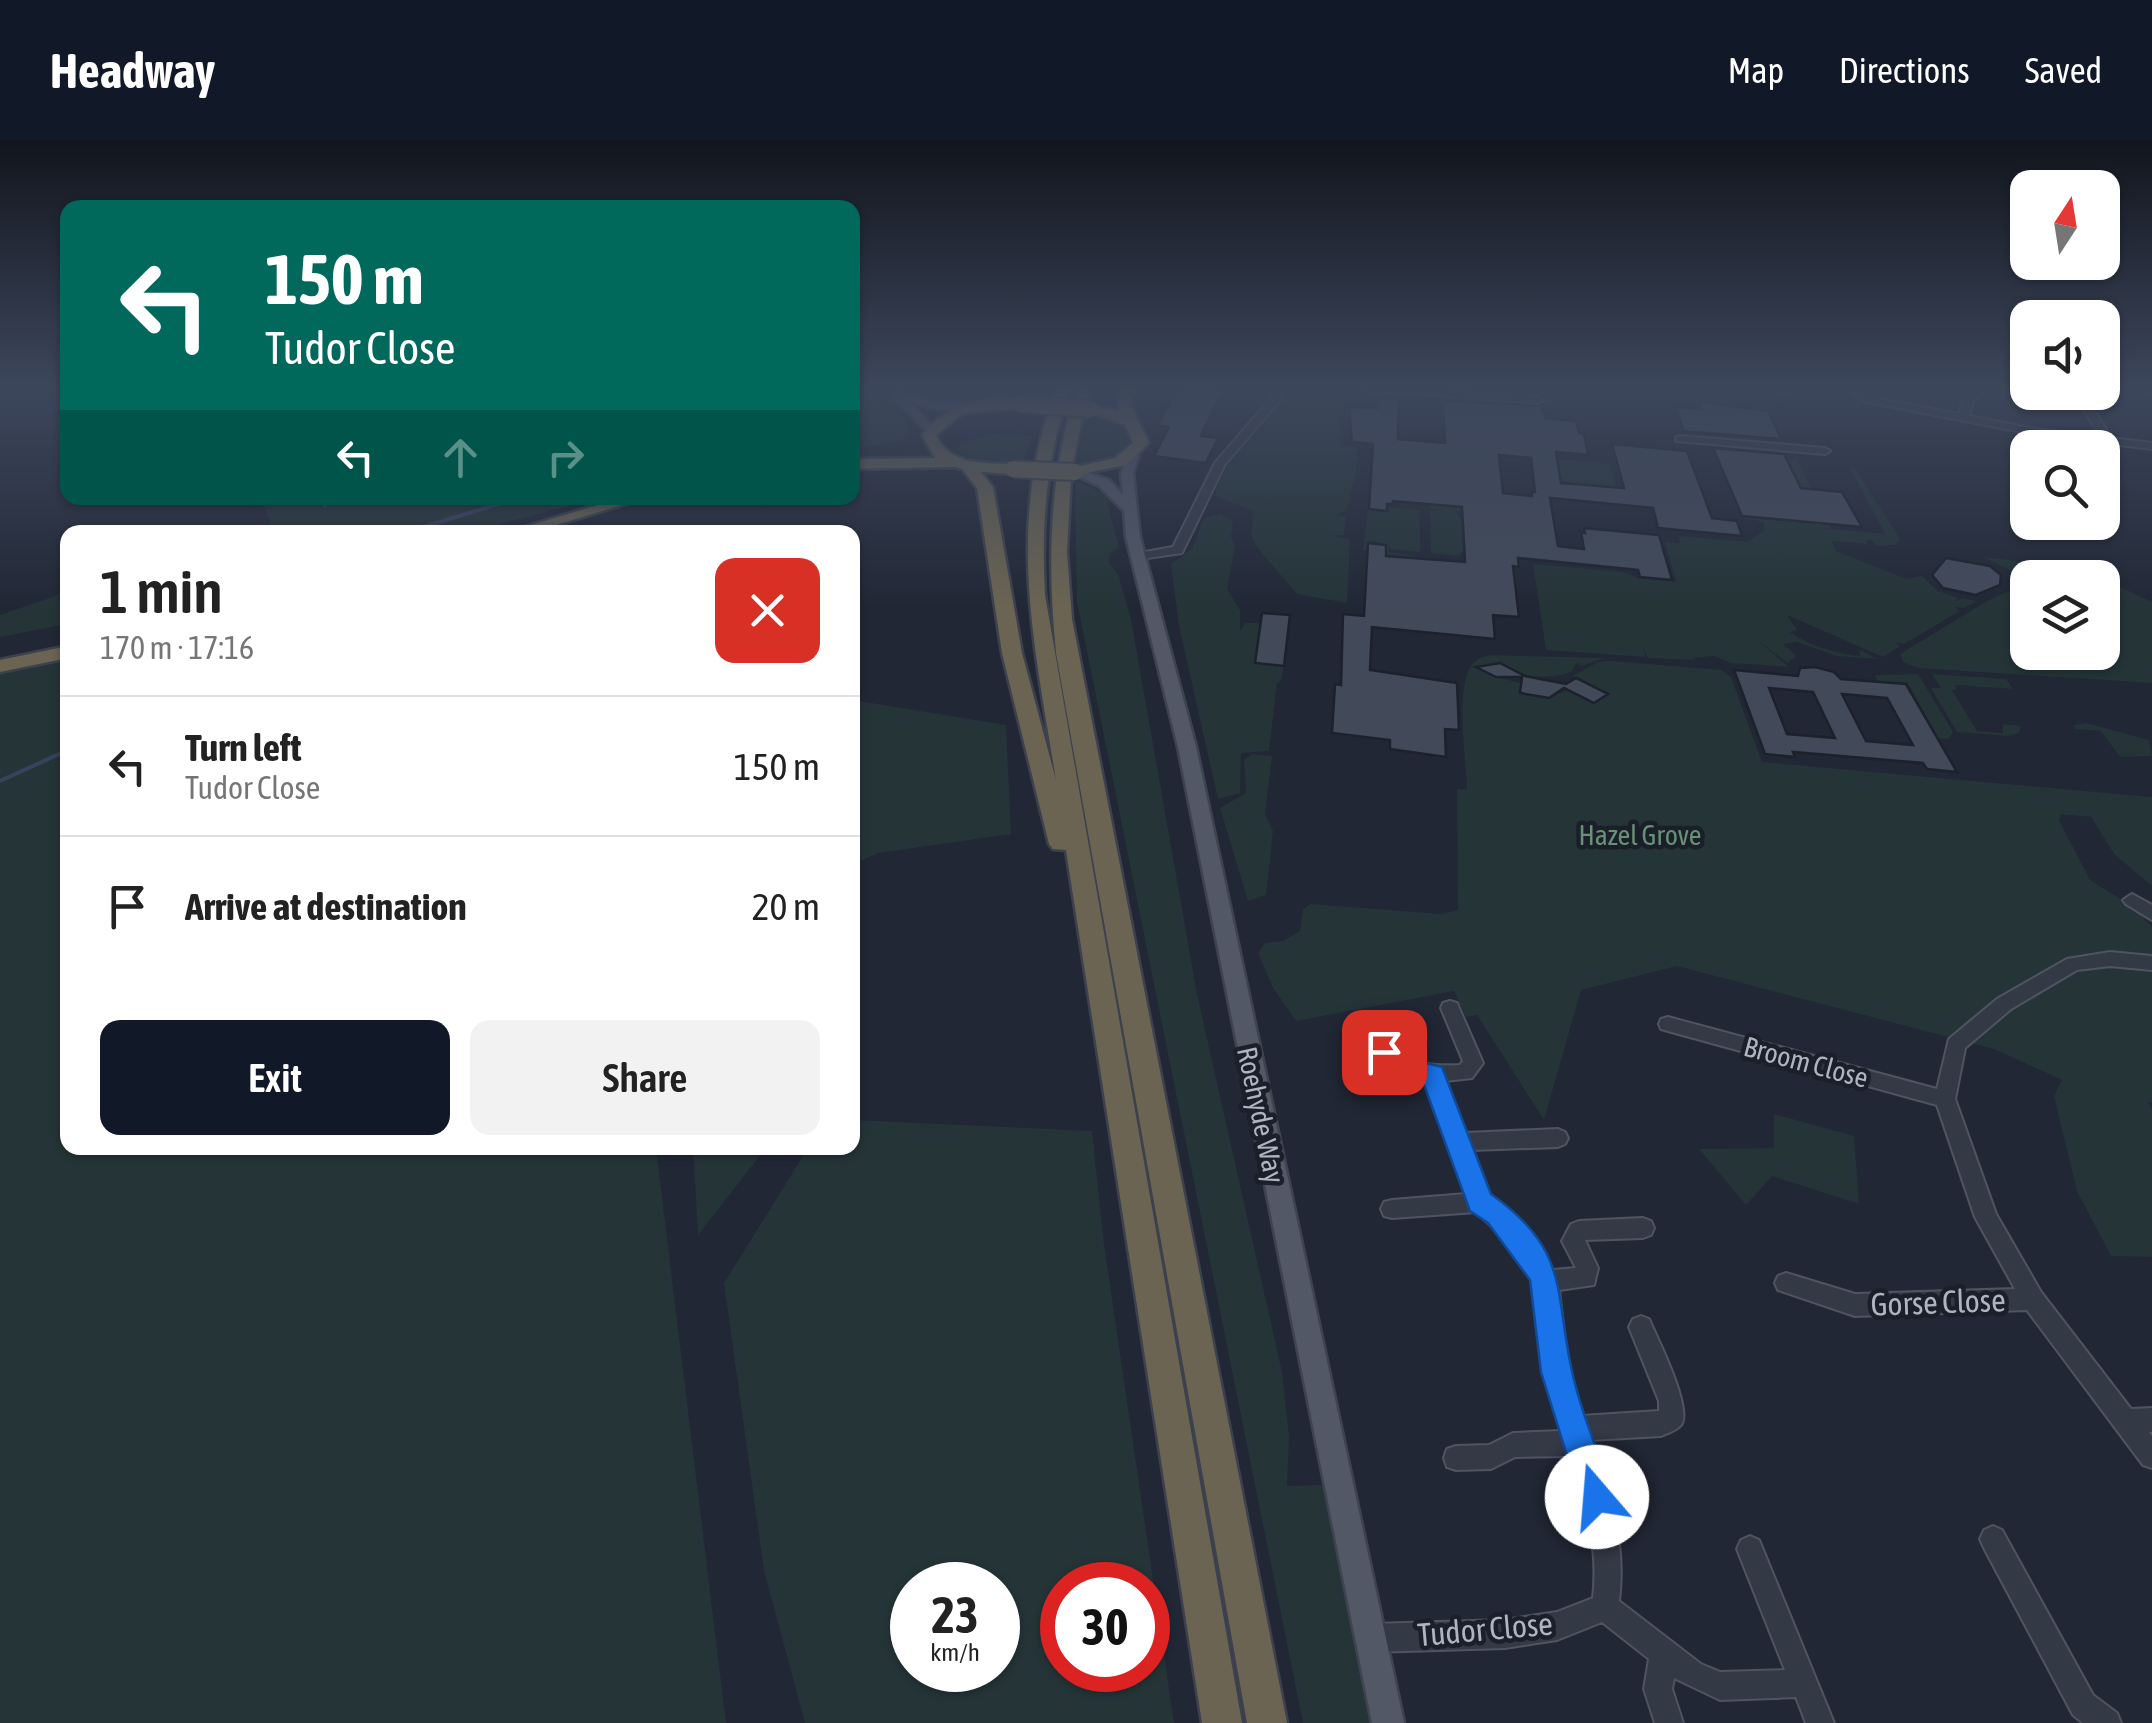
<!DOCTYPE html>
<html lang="en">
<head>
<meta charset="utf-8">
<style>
	:root { --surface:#fff; --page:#f2f2f2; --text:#222; --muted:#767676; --line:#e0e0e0; --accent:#111827 }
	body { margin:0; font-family:"Asap Condensed",sans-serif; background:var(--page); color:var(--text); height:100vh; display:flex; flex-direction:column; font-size:38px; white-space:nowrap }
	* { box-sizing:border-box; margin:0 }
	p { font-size:32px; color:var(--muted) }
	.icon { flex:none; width:55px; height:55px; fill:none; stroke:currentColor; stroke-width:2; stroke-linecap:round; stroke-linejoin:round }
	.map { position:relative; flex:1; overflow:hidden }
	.side { position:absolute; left:60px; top:385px; width:800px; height:630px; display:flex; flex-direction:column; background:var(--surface); border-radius:20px; box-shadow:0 2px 8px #0004 }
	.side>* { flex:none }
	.top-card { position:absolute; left:60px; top:60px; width:800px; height:305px; border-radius:20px; box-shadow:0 2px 8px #0004; background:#00695c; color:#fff; overflow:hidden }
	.needle { width:65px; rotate:12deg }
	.buttons { position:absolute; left:2010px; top:30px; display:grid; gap:20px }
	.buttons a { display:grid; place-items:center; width:110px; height:110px; border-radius:20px; background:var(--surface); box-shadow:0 2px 8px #0004; font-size:50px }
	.speed { position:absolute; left:890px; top:1422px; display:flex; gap:20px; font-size:50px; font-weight:700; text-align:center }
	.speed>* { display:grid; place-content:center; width:130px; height:130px; border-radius:50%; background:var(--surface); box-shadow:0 2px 8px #0004; line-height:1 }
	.speed small { font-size:25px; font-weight:400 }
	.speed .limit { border:15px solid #d22; background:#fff; color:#111 }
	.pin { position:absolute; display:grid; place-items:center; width:85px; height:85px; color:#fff; margin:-42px; border-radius:20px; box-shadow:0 5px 15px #0006 }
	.me { position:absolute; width:110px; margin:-55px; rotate:342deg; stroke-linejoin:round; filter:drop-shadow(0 0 8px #0008) }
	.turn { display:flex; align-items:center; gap:35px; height:210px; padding:0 40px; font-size:45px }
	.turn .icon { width:130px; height:130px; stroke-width:2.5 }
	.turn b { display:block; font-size:70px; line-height:85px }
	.lanes { display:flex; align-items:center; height:95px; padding:0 40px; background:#0003; justify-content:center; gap:50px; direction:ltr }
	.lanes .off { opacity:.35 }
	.round { display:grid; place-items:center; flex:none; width:105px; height:105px; border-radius:20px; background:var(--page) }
	.summary { display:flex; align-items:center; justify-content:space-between; height:170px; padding:0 40px }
	h1 { font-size:60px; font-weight:600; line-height:75px }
	.primary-button { display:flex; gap:20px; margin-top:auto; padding:20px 40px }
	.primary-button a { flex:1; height:115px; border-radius:20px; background:var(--accent); color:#fff; font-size:40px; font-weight:600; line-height:115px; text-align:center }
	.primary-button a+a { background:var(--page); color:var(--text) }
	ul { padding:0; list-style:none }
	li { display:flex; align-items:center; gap:30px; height:140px; padding:0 40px; border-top:2px solid var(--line) }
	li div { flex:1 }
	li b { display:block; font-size:38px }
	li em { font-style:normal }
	header { display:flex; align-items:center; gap:60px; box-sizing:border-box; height:140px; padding:0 50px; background:var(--accent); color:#fff }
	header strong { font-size:48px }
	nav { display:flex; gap:55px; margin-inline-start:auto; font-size:35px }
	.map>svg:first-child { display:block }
	.green { fill:#243437; fill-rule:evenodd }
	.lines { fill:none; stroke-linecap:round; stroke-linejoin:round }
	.stream { stroke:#37435d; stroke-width:4 }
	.building { fill:#424a5a; stroke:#1c212c; stroke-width:2.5; fill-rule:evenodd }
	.minor-casing { stroke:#4f5460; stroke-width:4 }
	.major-casing { stroke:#3e434f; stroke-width:5 }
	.highway-casing { stroke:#3c414d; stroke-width:5 }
	.minor { fill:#343946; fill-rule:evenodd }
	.major { fill:#525866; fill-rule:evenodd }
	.highway { fill:#6b6452; fill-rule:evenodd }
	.highway-bridge-casing { stroke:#3c414d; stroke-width:20; stroke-linecap:butt }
	.highway-bridge { stroke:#6b6452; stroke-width:16 }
	.route { fill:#1a73e8; stroke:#114b97; stroke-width:2.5 }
	.labels { text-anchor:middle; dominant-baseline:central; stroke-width:9; stroke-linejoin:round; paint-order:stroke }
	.park-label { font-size:28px; fill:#689176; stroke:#1a1f2a }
	.street-label { font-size:28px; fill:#aeb4c2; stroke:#1a1f2a }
	.near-street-label { font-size:32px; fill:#aeb4c2; stroke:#1a1f2a }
</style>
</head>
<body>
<header>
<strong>Headway</strong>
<nav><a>Map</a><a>Directions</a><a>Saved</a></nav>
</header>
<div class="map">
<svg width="2152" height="1583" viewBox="0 0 2152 1583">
	<rect width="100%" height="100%" fill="#212735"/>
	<g class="green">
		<path d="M862 247H873L879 267 905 277 909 296 896 302 853 309V256Z"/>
		<path d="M1289 247 1336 249 1341 306 1357 307 1356 334 1346 370 1335 376H1346L1344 395 1332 396 1350 399 1347 463 1297 454 1256 406 1251 395 1254 371 1215 356C1224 312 1269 285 1289 247Z"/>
		<path d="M1085 272 1126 287 1131 299C1121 321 1095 323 1073 325Z"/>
		<path d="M991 294 1031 296 1023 325 976 320 955 311 962 303Z"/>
		<path d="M1557 319 1610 324 1616 347 1561 341Z"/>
		<path d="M1788 319 1797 320 1831 388 1811 387 1885 394 1849 327 1855 328 1900 399 1896 405 1876 406 1872 400H1866L1867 404 1832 401 1836 411 1907 439 1922 436 1938 451 1958 458 1955 462 1962 458 1977 461 1964 468 1955 467 1960 471 1904 504 1894 502 1900 506 1883 517 1787 475 1797 490 1790 492C1812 507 1834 513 1860 516V510L1878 519 1837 516 1797 502 1783 504 1797 516 1787 523 1758 500 1789 527 1732 523 1714 516 1693 518 1696 520 1648 518 1643 508 1646 517 1546 510 1533 424 1623 432 1638 438 1676 442 1665 402 1680 403 1679 396 1746 402 1764 391V382L1737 377 1797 381 1803 387 1801 383 1821 384Z"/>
		<path d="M1075 340 1105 354 1119 407 1110 414 1109 423 1118 434 1131 479 1197 854 1282 1232 1289 1296 1287 1346 1324 1345 1371 1583H1303L1077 462Z"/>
		<path d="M261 358H447L446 364 472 358H599L470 392H243L271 383Z"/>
		<path d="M1429 364 1462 367V371H1454L1462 380 1464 409 1459 416 1431 413 1430 371 1442 370 1429 368Z"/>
		<path d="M1387 367 1419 370 1420 412 1390 409 1389 405 1388 412 1420 417 1386 416V405L1372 400 1368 410H1363L1368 370 1386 372Z"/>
		<path d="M1220 374 1233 381 1231 396 1235 407 1227 449 1240 470V491L1245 483H1261L1255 523 1284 526 1281 541 1277 543 1269 611 1241 613 1240 653 1218 659 1179 486 1171 424 1192 409 1204 378Z"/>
		<path d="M1983 417 2046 424 2098 437 2028 438V512H2102L2103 439 2152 462V543L1918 528 1903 522 1900 514 1987 461 2014 449 2016 441 2008 429Z"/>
		<path d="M67 452V484L0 497V475Z"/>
		<path d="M1491 515 1604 518 1582 526 1576 523 1571 532C1555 538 1532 538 1515 534L1514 529 1504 524 1489 526 1496 537 1521 543 1520 553 1548 558 1568 550 1593 563 1607 554 1572 536 1598 522 1612 521 1722 530 1731 537 1762 622 2152 657V746L2114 714 2091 677 2061 674 2059 680 2090 740 2133 767 2152 787V819H2144L2152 833V962H2148L2152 969V1117L2111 1116 2077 1051 2054 956 2062 940 1994 909 1677 826 1581 850 1544 980 1477 875 1466 877 1454 851 1296 881 1273 848 1258 813 1265 803 1283 801 1300 791 1303 769 1310 764 1442 774 1458 770 1457 649 1467 650C1466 617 1455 552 1471 526 1476 518 1483 517 1491 515Z"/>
		<path d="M67 516 68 1008H656L726 1583H0V529Z"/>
		<path d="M1918 534 1953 592 1949 599 1909 596H1937L1910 547 1878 542 1875 535Z"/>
		<path d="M1932 534 2006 539 2013 549 1955 545 1957 550H1952L1977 591 2003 593V584L2021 586 2019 593 2007 596 1957 592 1931 548H1941Z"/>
		<path d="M853 560 1006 585 1011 694 878 713 853 725Z"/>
		<path d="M2086 583 2149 600 2152 616 2120 617 2101 591 2076 589 2077 595 2074 585Z"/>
		<path d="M1252 614 1272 616 1265 674 1273 691 1266 755 1248 761 1220 668 1246 653 1244 620Z"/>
		<path d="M1774 974 1854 996 1859 1064 1772 1036 1746 1065 1699 1009 1774 1008Z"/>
		<path d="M853 980 1092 991 1104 1104 1174 1583H805L764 1431 724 1143 808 1008H852ZM912 1445H998V1530H912ZM1062 1445H1148V1530H1062Z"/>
		<path d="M693 1008H766L698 1095Z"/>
	</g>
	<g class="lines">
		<g class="stream">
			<path d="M852 251 859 247"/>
			<path d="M322 358 325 366"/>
			<path d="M407 392 518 358"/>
			<path d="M0 641 68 610"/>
		</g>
	</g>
	<g class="building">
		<path d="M1178 247H1224L1201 296 1218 298 1206 323 1154 316 1169 287 1157 286Z"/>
		<path d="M1379 257 1398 259V299L1445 303 1443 262 1454 261 1541 266 1546 278 1576 281 1579 293 1584 294 1588 315 1556 312 1561 343 1624 348 1612 304 1687 311 1712 378 1737 381 1742 396 1658 388 1653 368 1550 358 1558 406 1584 409 1581 392 1585 393 1584 388 1659 395 1672 440 1640 437 1638 430 1518 418 1519 427 1513 426 1519 477 1493 475 1495 499 1372 487 1370 530 1457 543 1459 590 1445 589 1446 617 1390 609V600L1332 593 1335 544 1341 545 1343 474 1364 476 1368 403 1386 405V416L1465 422 1462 367 1393 361V364H1387V371L1369 369 1373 304 1352 302 1349 267 1378 268ZM1499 315 1531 318 1535 352H1532V356L1503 353Z"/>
		<path d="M1699 262 1768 271 1781 299 1684 291 1675 267 1702 269Z"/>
		<path d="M1713 308 1784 314 1801 348 1842 352 1862 387 1742 376Z"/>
		<path d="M1946 418 1990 426 2001 435 2000 445 1976 455 1943 448 1932 435Z"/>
		<path d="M1262 473 1290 475 1284 526 1255 523Z"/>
		<path d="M1500 523 1525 536 1566 544 1576 538 1608 554 1594 563 1564 548 1549 558 1520 553 1522 537H1496L1476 527Z"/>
		<path d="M1815 527 1834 532 1841 539 1906 544 1957 632 1927 629 1923 623 1793 612 1795 617 1765 614 1734 530 1798 536 1800 528ZM1769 548 1813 552 1835 598 1787 594ZM1842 554 1887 558 1913 605 1866 601Z"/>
	</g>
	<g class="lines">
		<g class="minor-casing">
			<g id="minor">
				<path d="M1276 247H1286L1279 262 1225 324 1182 413 1133 420V414L1173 407 1215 323 1270 259Z"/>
				<path d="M1357 247H1401L1538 257 1543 260 1538 263 1362 250Z"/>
				<path d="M1768 247H1783L1787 250 1782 253Z"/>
				<path d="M1855 247H1865L1863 253 1870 257 1959 274 1963 260 1976 247H1987L1973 261 1969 276 2037 289 2101 297 2080 265 2057 252C2088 252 2097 275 2112 298L2152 303V309L2037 295 1867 262 1854 256Z"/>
				<path d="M2143 247H2152V252Z"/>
				<path d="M1680 296 1825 308 1830 311 1825 314 1676 301V297Z"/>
				<path d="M2132 754 2152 765V780L2126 764 2123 760Z"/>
				<path d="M2110 812 2152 816V830L2110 826 2077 830 2011 869 1965 908 1955 959 1996 1074 2041 1152 2131 1269 2152 1268V1292H2149L2152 1296V1328L2143 1325 2027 1170 1855 1176 1778 1150 1775 1143 1778 1136 1786 1133 1855 1154 2015 1149 1975 1077 1937 965 1668 891 1661 889 1659 884 1661 879 1668 877 1937 949 1949 899 1997 859 2067 819Z"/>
				<path d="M1450 861 1457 863 1459 868 1483 923 1472 938 1445 941 1465 993 1558 989 1565 992 1568 998 1565 1004 1558 1007 1471 1010 1488 1056 1527 1091 1553 1130 1576 1128 1562 1101 1571 1084 1579 1081 1643 1078 1651 1081 1654 1088 1651 1095 1643 1098 1585 1100 1598 1128 1594 1145 1559 1150 1568 1229 1581 1276 1659 1271V1261L1629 1187 1633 1179 1641 1176 1649 1179C1657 1198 1693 1268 1681 1285 1677 1290 1668 1293 1661 1296L1590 1300C1593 1315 1600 1330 1605 1345 1618 1384 1624 1420 1619 1461L1701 1524 1720 1532 1785 1530 1737 1409 1741 1400 1750 1396 1759 1400 1834 1583H1806L1796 1557 1720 1560 1674 1538 1672 1549 1683 1583H1655L1644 1549 1649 1519 1602 1482 1557 1500 1505 1508 1372 1512 1362 1508 1358 1498 1362 1488 1372 1484 1505 1480 1557 1472 1593 1458C1599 1408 1586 1363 1570 1316L1515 1317 1491 1329 1456 1330 1447 1327 1444 1318 1447 1309 1456 1306 1489 1305 1513 1293 1561 1291 1544 1229 1538 1161 1532 1135 1512 1105 1476 1072 1392 1078 1384 1076 1381 1069 1384 1062 1392 1060 1466 1054 1426 941 1403 936 1381 924 1368 894 1349 890 1347 885 1349 880 1356 878 1382 882 1396 914C1418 925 1435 926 1460 925L1463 921 1441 868 1443 863Z"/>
				<path d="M1993 1386 2002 1390 2093 1555 2117 1573 2121 1583H2083L2073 1575 1984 1408 1980 1399 1984 1390Z"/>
			</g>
		</g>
		<g class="major-casing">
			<g id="major">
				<path d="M897 251 934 262 973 264 979 267C960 276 930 268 910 262L936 291 930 295 893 256V252Z"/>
				<path d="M1129 312 1139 315 1133 333 1140 397 1196 607 1404 1583H1372L1178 607 1126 397 1124 371 1099 346 1069 332 1075 328 1109 340 1123 355 1121 333Z"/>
			</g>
		</g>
		<g class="highway-casing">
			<g id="highway">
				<path d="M1057 247H1071C1046 315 1041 383 1045 455L1242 1583H1202L1066 710 1053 709 1049 704 1002 513 977 348 962 329 955 327 852 329V319L935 318 922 295C940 268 998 246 1027 264L1020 268 962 274 936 295C948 325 985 323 1013 324L1021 329 1013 334 981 332 993 347 1022 513 1056 640C1034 502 1005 382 1057 247Z"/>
				<path d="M1077 247H1091L1085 267 1091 265 1118 271 1121 247H1135L1130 264 1149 303 1126 325 1071 336 1067 412 1072 479 1287 1583H1247L1056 513C1047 421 1049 335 1077 247ZM1084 270 1125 285 1133 303 1115 318 1072 328Z"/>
				<path d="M621 358H645L533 392H508Z"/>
				<path d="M68 506V518L0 532V520Z"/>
			</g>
		</g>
		<use href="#minor" class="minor"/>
		<use href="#major" class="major"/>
		<use href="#highway" class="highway"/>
		<g class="highway-bridge-casing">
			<g id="highway-bridge">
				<path d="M1020 264 1091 269"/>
				<path d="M1013 329 1075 332"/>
			</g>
		</g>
		<use href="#highway-bridge" class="highway-bridge"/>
	</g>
	<linearGradient id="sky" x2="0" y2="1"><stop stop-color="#12151d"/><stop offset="0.53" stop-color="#3d475c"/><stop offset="1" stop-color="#3d475c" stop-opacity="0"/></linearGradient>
	<rect width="2152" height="469" fill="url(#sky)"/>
	<path class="route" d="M1384 902 1406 918 1442 927 1491 1054C1570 1110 1554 1150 1572 1231 1581 1273 1600 1316 1614 1357L1609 1369 1597 1374 1585 1369 1580 1357 1541 1232 1530 1140 1488 1083 1470 1071 1423 942C1400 937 1384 933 1371 912L1375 905Z"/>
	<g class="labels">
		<g class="park-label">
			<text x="1640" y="695">Hazel Grove</text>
		</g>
		<g class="street-label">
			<text transform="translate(1806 922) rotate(15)">Broom Close</text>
			<text transform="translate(1261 975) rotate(78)">Roehyde Way</text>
		</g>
		<g class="near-street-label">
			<text transform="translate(1938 1162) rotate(-2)">Gorse Close</text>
			<text transform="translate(1485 1489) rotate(-5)">Tudor Close</text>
		</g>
	</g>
</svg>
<div class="buttons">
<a><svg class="needle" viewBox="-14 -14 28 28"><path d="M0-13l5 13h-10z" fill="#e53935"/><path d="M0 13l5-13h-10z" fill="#767676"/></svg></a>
<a><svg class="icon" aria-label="sound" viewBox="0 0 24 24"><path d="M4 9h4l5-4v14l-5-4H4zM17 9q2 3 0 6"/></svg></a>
<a><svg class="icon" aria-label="search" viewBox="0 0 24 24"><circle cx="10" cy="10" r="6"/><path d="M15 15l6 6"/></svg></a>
<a><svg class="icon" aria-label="layers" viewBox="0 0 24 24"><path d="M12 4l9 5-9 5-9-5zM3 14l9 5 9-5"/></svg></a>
</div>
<div class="speed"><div>23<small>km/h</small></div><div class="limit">30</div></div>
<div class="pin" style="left:1384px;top:912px;background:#d93025"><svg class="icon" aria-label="arrive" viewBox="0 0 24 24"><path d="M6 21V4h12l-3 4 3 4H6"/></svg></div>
<svg class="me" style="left:1597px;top:1357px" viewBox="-20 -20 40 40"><circle r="19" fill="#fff"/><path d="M0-13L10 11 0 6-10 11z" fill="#1a73e8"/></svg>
<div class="top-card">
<div class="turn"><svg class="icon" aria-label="left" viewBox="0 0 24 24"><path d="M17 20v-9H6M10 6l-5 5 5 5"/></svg><div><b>150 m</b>Tudor Close</div></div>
<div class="lanes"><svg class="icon" aria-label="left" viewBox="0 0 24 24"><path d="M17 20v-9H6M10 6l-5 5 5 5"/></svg><svg class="icon off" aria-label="ahead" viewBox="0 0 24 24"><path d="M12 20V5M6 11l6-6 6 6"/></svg><svg class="icon off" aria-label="right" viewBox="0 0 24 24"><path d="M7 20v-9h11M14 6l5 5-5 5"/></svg></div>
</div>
<section class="side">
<div class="summary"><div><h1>1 min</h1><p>170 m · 17:16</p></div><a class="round" style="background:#d93025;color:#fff"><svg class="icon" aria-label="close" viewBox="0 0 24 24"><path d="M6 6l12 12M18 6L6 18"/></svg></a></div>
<ul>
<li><svg class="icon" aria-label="left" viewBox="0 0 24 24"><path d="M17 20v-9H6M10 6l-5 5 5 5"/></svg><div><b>Turn left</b><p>Tudor Close</p></div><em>150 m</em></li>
<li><svg class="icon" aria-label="arrive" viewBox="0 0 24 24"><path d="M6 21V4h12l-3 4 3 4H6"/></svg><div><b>Arrive at destination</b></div><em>20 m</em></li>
</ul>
<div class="primary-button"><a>Exit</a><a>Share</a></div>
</section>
</div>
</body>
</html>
